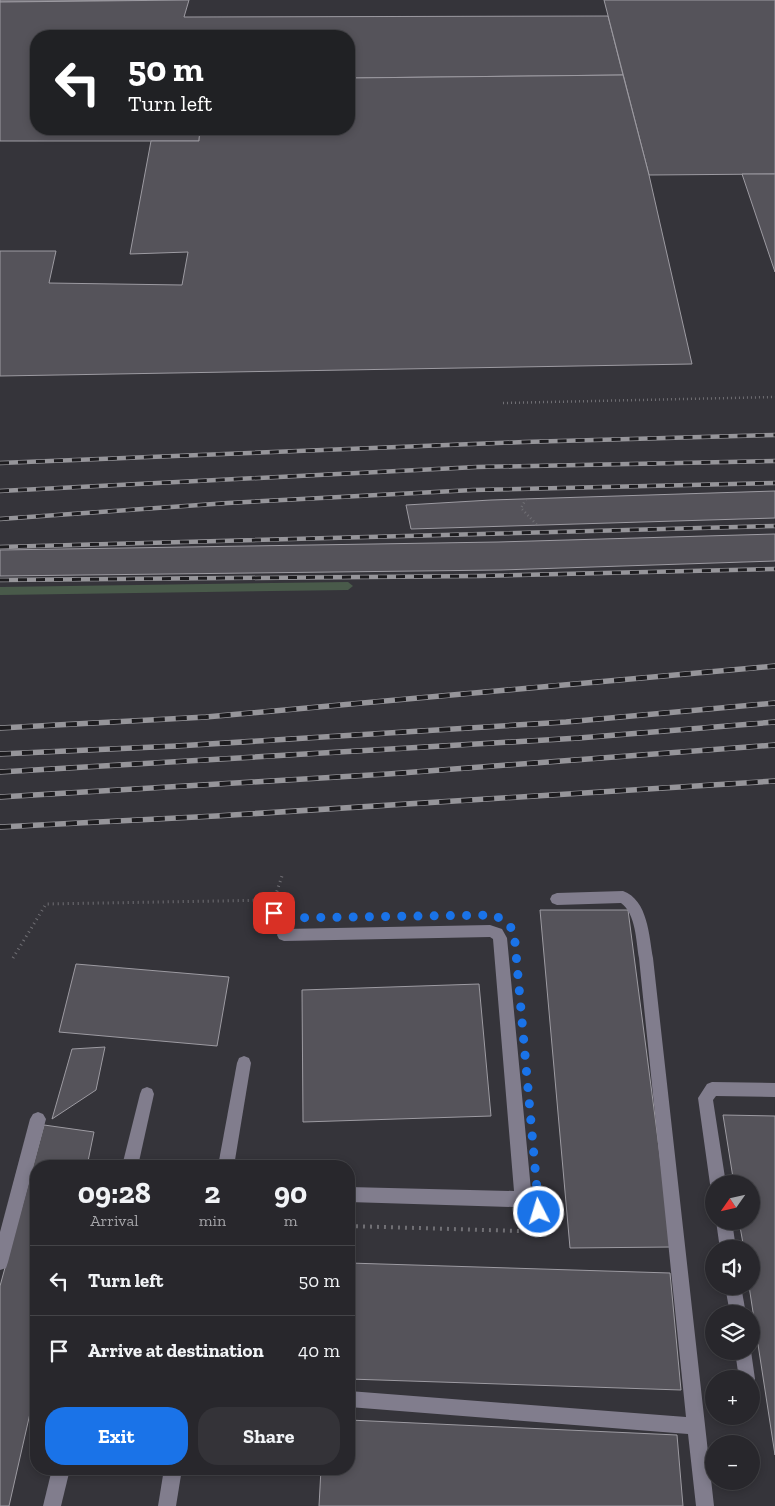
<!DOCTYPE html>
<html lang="en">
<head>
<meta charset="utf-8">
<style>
	:root { --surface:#28272c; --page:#343338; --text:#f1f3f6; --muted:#a5a5a9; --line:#444448; --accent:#1a73e8 }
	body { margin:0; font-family:"Zilla Slab",serif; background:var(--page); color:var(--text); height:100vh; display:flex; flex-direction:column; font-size:19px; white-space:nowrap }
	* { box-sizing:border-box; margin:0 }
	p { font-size:16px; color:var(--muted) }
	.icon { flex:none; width:28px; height:28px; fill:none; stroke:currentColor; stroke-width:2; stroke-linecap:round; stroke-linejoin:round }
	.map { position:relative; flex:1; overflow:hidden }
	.drawer { position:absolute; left:30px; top:1160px; width:325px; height:315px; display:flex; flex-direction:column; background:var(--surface); border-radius:20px; box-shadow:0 2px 8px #0003,0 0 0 1px var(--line) }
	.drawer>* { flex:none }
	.hud { position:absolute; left:30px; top:30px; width:325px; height:105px; border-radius:20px; box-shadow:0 2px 8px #0003,0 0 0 1px var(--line); background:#202124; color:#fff; overflow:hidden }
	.needle { width:32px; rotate:236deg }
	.buttons { position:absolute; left:705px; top:1175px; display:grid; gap:10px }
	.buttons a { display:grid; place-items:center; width:55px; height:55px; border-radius:50%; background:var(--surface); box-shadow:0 2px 8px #0003,0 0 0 1px var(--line); font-size:25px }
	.pin { position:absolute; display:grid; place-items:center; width:42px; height:42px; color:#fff; margin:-21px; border-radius:10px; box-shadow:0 2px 8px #0006 }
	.me { position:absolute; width:55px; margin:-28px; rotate:355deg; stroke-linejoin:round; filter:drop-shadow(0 0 4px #0008) }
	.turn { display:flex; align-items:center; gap:18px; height:105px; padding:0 15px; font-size:22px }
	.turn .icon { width:65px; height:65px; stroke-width:2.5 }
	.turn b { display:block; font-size:35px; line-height:42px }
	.eta { display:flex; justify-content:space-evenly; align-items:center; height:85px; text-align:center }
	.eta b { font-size:30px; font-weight:800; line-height:35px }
	.primary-button { display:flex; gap:10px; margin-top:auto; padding:10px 15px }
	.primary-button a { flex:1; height:58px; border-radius:20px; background:var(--accent); color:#fff; font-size:20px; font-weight:800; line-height:58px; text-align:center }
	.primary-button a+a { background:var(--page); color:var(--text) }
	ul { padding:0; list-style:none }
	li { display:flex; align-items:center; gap:15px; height:70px; padding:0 15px; border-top:1px solid var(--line) }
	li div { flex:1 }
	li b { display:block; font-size:19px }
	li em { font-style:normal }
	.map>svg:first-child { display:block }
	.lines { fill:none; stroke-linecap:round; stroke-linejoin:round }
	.stream { fill:#495a4a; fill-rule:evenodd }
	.building { fill:#55535a; stroke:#9d9ba2 }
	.path-far2 { stroke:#706f74; stroke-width:2.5; stroke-dasharray:1 3; stroke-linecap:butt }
	.path-far1 { stroke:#706f74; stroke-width:3; stroke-dasharray:1 4; stroke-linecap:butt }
	.path { stroke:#706f74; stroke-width:4; stroke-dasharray:2 5; stroke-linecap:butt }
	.minor { fill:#817d8d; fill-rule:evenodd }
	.rail-far1-casing { stroke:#96959a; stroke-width:4.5 }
	.rail-casing { stroke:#96959a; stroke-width:5.5 }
	.rail-far1 { stroke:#1d1c1f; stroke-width:3; stroke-dasharray:9; stroke-linecap:butt }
	.rail { stroke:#1d1c1f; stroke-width:4; stroke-dasharray:11; stroke-linecap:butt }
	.route { stroke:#1a73e8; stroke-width:9; stroke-dasharray:0 16.2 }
</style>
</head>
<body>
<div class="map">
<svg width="775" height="1506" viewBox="0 0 775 1506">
	<rect width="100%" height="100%" fill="#35343a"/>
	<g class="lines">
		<path class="stream" d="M348 582 353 586 348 590 0 595V587Z"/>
	</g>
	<g class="building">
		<path d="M0 0H147L0 2Z"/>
		<path d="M189 0 184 17 608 16 623 75 349 78V36H36V129H200L199 141H0V2Z"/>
		<path d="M604 0H775V174L649 175Z"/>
		<path d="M623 75 649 175 692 364 0 376V251H56L49 283 182 285 188 252 130 254 151 141H199L200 129H349V78Z"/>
		<path d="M742 174H775V272Z"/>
		<path d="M775 491V518L411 529 406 505 491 500Z"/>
		<path d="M775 534V561L501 570 0 576V550L498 542Z"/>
		<path d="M540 910H628L672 1247 570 1248Z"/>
		<path d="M76 964 229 977 217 1046 59 1032Z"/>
		<path d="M479 984 491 1116 303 1122 302 990Z"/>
		<path d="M105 1047 96 1090 52 1119 72 1049Z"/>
		<path d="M723 1115 775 1116V1455L749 1286H751V1249H744L739 1221H751V1184H734Z"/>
		<path d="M44 1125 94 1132 87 1166H36V1387L9 1506H0V1286Z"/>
		<path d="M349 1263 670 1273 681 1390 349 1379Z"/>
		<path d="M349 1420 677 1435 683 1506H319L321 1469H349Z"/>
	</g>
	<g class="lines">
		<g class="path-far2">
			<path d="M503 403 775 397"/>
			<path d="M526 499 521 508 537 525"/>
		</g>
		<g class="path-far1">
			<path d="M274 911V900L283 873"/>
			<path d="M13 958 46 904 274 900"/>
		</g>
		<path class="path" d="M349 1226 520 1231 533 1223 534 1220"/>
		<g class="minor">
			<path d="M623 891C648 900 649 936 653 958L714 1506H696L688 1434 349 1407V1391L686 1417 639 958C636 941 636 914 621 903L557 905 552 903 550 899 552 895 557 893Z"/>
			<path d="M490 925 502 929 507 938 531 1190 526 1201 513 1207 349 1202V1187L514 1191 493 939 490 937 284 941 279 939 277 935 279 931 284 929Z"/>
			<path d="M244 1056 249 1058 251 1063 234 1166H218L237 1063 239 1058Z"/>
			<path d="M712 1082 775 1083V1097L716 1096 713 1100 726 1184H714V1190L710 1184 698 1098 707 1084Z"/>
			<path d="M147 1087 152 1089 154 1094 138 1166H122L140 1094 142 1089Z"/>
			<path d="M38 1112 43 1114 46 1119 8 1262 6 1268 0 1270V1232L30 1119 33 1114Z"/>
			<path d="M716 1221H732L736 1249H720Z"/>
			<path d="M725 1286H741L746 1314H730Z"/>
			<path d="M735 1351H751L755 1379 753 1385 751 1386V1379H739Z"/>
			<path d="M52 1469H70L61 1506H43Z"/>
			<path d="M164 1469H182L176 1506H158Z"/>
		</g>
		<g class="rail-far1-casing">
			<g id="rail-far1">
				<path d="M0 463 524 442 775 435"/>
				<path d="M0 491 477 467 775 461"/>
				<path d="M0 519 228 503 473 490 775 483"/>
				<path d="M0 547 775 526"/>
				<path d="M0 580 479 576 775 569"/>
			</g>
		</g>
		<g class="rail-casing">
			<g id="rail">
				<path d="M0 728 206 717 775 666"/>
				<path d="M0 754 177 746 566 722 775 703"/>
				<path d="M0 772 579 738 775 722"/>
				<path d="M0 797 388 774 775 745"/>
				<path d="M0 827 216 816 775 781"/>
			</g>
		</g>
		<use href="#rail-far1" class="rail-far1"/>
		<use href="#rail" class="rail"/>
	</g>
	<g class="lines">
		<path class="route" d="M274 913 280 918 494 915 505 921 514 931 539 1212"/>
	</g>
</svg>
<div class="buttons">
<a><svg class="needle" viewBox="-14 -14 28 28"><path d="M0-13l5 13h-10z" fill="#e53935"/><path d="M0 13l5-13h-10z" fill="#a5a5a9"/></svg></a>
<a><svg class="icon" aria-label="sound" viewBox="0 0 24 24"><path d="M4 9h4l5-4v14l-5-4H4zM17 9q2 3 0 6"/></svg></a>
<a><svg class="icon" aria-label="layers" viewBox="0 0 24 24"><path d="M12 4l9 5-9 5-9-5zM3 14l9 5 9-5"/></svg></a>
<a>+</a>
<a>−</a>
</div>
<div class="pin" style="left:274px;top:913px;background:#d93025"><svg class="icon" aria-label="arrive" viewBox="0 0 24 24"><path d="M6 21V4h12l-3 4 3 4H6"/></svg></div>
<svg class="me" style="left:539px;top:1212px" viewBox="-20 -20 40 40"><circle r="17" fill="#1a73e8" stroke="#fff" stroke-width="3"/><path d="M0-11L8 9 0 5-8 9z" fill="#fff"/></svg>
<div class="hud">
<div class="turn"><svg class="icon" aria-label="left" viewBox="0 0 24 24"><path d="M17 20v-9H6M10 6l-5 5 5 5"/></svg><div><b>50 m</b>Turn left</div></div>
</div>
<section class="drawer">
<div class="eta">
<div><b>09:28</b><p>Arrival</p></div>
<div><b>2</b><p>min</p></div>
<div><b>90</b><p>m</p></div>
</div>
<ul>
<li><svg class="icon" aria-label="left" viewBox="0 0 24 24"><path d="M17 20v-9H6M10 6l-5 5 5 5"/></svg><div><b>Turn left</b></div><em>50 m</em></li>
<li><svg class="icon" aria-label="arrive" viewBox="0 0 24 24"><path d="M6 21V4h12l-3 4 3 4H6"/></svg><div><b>Arrive at destination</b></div><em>40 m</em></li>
</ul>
<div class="primary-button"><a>Exit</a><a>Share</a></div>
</section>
</div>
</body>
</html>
